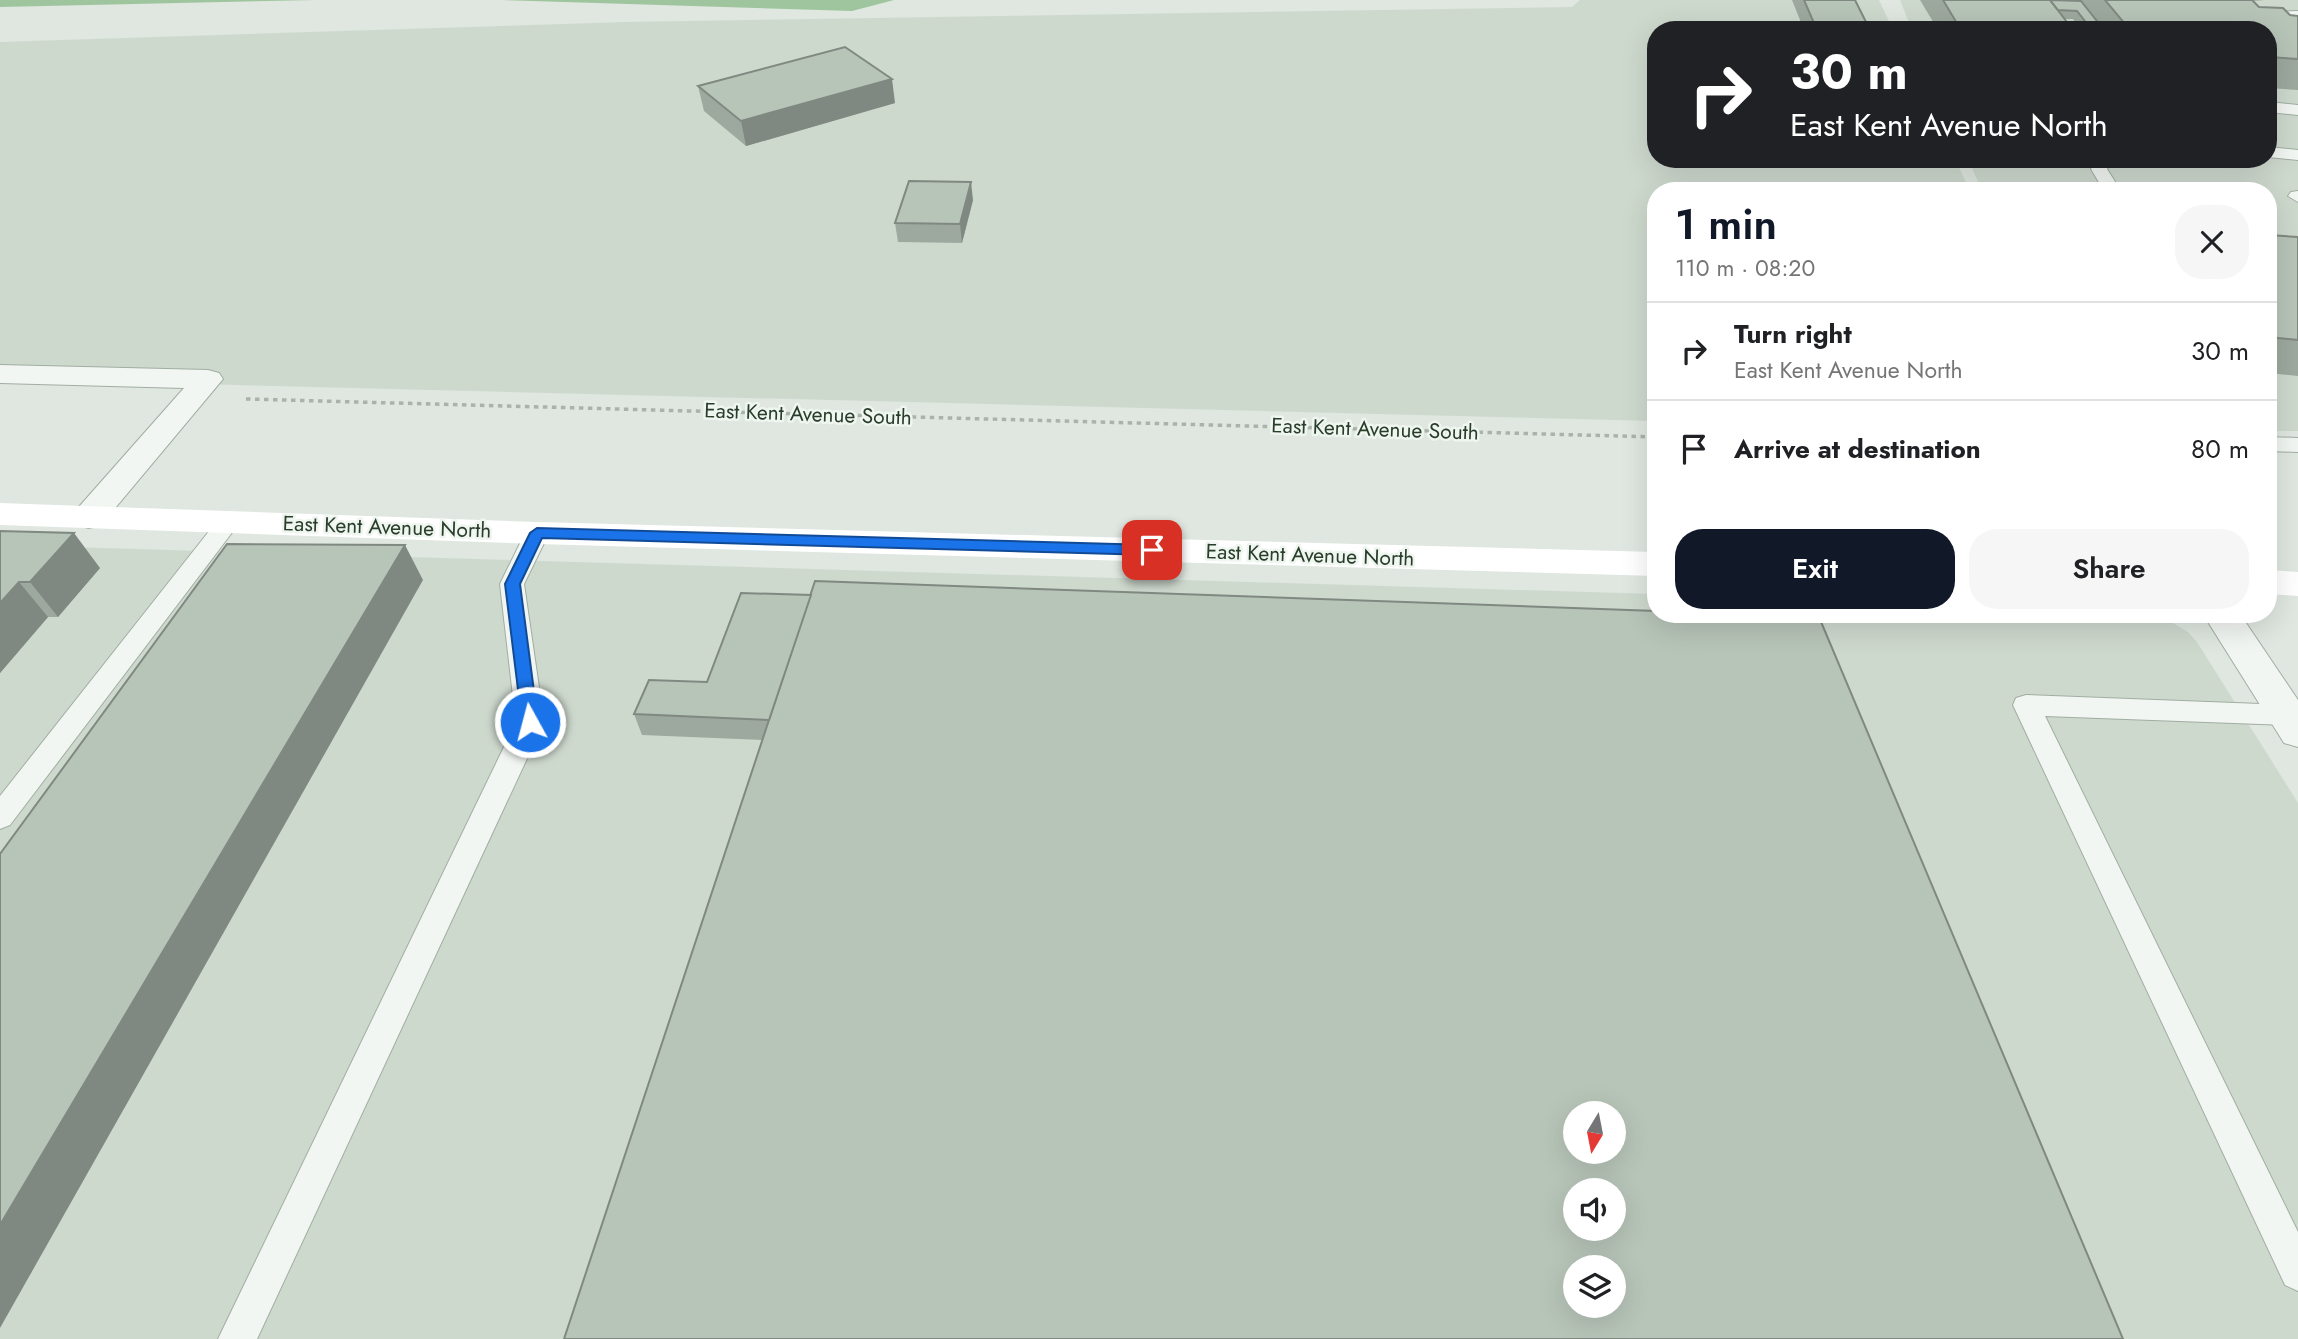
<!DOCTYPE html>
<html lang="en">
<head>
<meta charset="utf-8">
<style>
	:root { --surface:#fff; --page:#f6f6f6; --text:#202124; --muted:#757577; --line:#e0e0e0; --accent:#111827 }
	body { margin:0; font-family:Jost,sans-serif; background:var(--page); color:var(--text); height:100vh; display:flex; flex-direction:column; font-size:26px; white-space:nowrap }
	* { box-sizing:border-box; margin:0 }
	p { font-size:23px; color:var(--muted) }
	.icon { flex:none; width:38px; height:38px; fill:none; stroke:currentColor; stroke-width:2; stroke-linecap:round; stroke-linejoin:round }
	.map { position:relative; flex:1; overflow:hidden }
	.sheet { position:absolute; left:1647px; top:182px; width:630px; height:441px; display:flex; flex-direction:column; background:var(--surface); border-radius:28px; box-shadow:0 7px 28px #0002 }
	.sheet>* { flex:none }
	.top-card { position:absolute; left:1647px; top:21px; width:630px; height:147px; border-radius:28px; box-shadow:0 7px 28px #0002; background:#202124; color:#fff; overflow:hidden }
	.needle { width:46px; rotate:190deg }
	.controls { position:absolute; left:1563px; top:1101px; display:grid; gap:14px }
	.controls a { display:grid; place-items:center; width:63px; height:63px; border-radius:50%; background:var(--surface); box-shadow:0 7px 28px #0002; font-size:35px }
	.pin { position:absolute; display:grid; place-items:center; width:60px; height:60px; color:#fff; margin:-30px; border-radius:14px; box-shadow:0 4px 10px #0006 }
	.me { position:absolute; width:77px; margin:-38px; rotate:353deg; stroke-linejoin:round; filter:drop-shadow(0 0 5px #0008) }
	.turn { display:flex; align-items:center; gap:24px; height:147px; padding:0 28px; font-size:32px }
	.turn .icon { width:91px; height:91px; stroke-width:2.5 }
	.turn b { display:block; font-size:49px; line-height:60px }
	.round { display:grid; place-items:center; flex:none; width:74px; height:74px; border-radius:28px; background:var(--page) }
	.summary { display:flex; align-items:center; justify-content:space-between; height:119px; padding:0 28px }
	h1 { font-size:42px; font-weight:600; line-height:52px; color:var(--accent) }
	.cta { display:flex; gap:14px; margin-top:auto; padding:14px 28px }
	.cta a { flex:1; height:80px; border-radius:28px; background:var(--accent); color:#fff; font-size:28px; font-weight:600; line-height:80px; text-align:center }
	.cta a+a { background:var(--page); color:var(--text) }
	ul { padding:0; list-style:none }
	li { display:flex; align-items:center; gap:21px; height:98px; padding:0 28px; border-top:2px solid var(--line) }
	li div { flex:1 }
	li b { display:block; font-size:26px }
	li em { font-style:normal }
	.map>svg:first-child { display:block }
	.built { fill:#ced9ce; fill-rule:evenodd }
	.water { fill:#9ec59d }
	.lines { fill:none; stroke-linecap:round; stroke-linejoin:round }
	.lane-casing { stroke:#a1ada2; stroke-width:2 }
	.street-casing { stroke:#a1ada2; stroke-width:2 }
	.path { stroke:#aab3aa; stroke-width:3.5; stroke-dasharray:4.5 4.5; stroke-linecap:butt }
	.lane { fill:#f2f6f2; fill-rule:evenodd }
	.street { fill:#f2f6f2; fill-rule:evenodd }
	.secondary { fill:#fff; fill-rule:evenodd }
	.wall { fill:#9da99e }
	.shaded-wall { fill:#808981 }
	.building { fill:#b7c4b8; stroke:#808981; stroke-width:2; fill-rule:evenodd }
	.route { fill:#1a73e8; stroke:#114b97; stroke-width:2 }
	.labels { text-anchor:middle; dominant-baseline:central; stroke-width:5; stroke-linejoin:round; paint-order:stroke }
	.street-label { font-size:21px; fill:#293d2b; stroke:#eff5ef }
</style>
</head>
<body>
<div class="map">
<svg width="2298" height="1339" viewBox="0 0 2298 1339">
	<rect width="100%" height="100%" fill="#dfe7e0"/>
	<g class="built">
		<path d="M1580 0H1879L1893 30H1656V159H1955L1970 191H1656L1655 421 0 379V42L624 22 1572 7Z"/>
		<path d="M1900 0H2298V431H2268V191H1982L1968 159H2268V30H1912Z"/>
		<path d="M0 545 1655 594 1656 614H2155L2163 617 2188 632 2197 642 2298 803V1339H0ZM1575 1113H1614V1152H1575ZM1575 1190H1614V1228H1575ZM1575 1267H1614V1306H1575Z"/>
	</g>
	<g class="water">
		<path d="M0 0H315L0 7Z"/>
		<path d="M501 0H894L852 11Z"/>
	</g>
	<g class="lines">
		<g class="lane-casing">
			<g id="lane">
				<path d="M2298 11V19H2294L2298 21V31L2269 16 2276 12Z"/>
				<path d="M2268 102 2298 105V115L2268 112Z"/>
				<path d="M2268 147 2298 150V160L2268 157Z"/>
				<path d="M2097 159H2114L2107 169 2121 191H2104L2091 169Z"/>
				<path d="M2298 191V202L2288 196 2291 192Z"/>
				<path d="M2268 437 2298 438V452L2268 451Z"/>
				<path d="M229 513 237 516 241 521 237 526 10 825 0 829V796L221 516Z"/>
				<path d="M537 525 545 528 549 533 524 584 544 722 257 1339H218L516 722 500 584 525 533 529 528Z"/>
				<path d="M2026 695 2287 705 2298 710 2297 722 2287 725 2045 716 2298 1232V1291L2285 1285 2013 705 2016 698Z"/>
			</g>
		</g>
		<g class="street-casing">
			<g id="street">
				<path d="M0 365 208 370 219 373 223 379 101 525 89 528 77 525 72 517 77 509 184 388 0 383Z"/>
				<path d="M2203 614H2240L2298 700V747L2284 743Z"/>
			</g>
		</g>
		<path class="path" d="M246 399 1656 437"/>
		<use href="#lane" class="lane"/>
		<use href="#street" class="street"/>
		<g class="secondary">
			<path d="M0 503 537 522 1656 552V576L537 544 0 525Z"/>
			<path d="M2268 570 2298 572V596L2268 594Z"/>
		</g>
	</g>
	<g class="wall">
		<path d="M1792 0H1855L1870 30H1804Z"/>
		<path d="M1920 0H2265L2253 1 2259 7 2290 15 2298 16V90L2268 88V30H2081L2073 19H2065L2073 30H1938Z"/>
		<path d="M698 86 895 103 746 146 704 111Z"/>
		<path d="M973 200 962 243 898 242 895 223Z"/>
		<path d="M2268 235 2298 237V376L2268 373Z"/>
		<path d="M0 531 100 568 58 617H48L0 673Z"/>
		<path d="M811 595 763 740 642 735 634 714 707 682Z"/>
	</g>
	<g class="shaded-wall">
		<path d="M892 79 895 103 746 146 741 121Z"/>
		<path d="M971 182 973 200 962 243 960 224Z"/>
		<path d="M74 533 100 568 58 617 30 582Z"/>
		<path d="M405 545 423 580 0 1328V1225Z"/>
		<path d="M19 582 48 617 0 673V603Z"/>
	</g>
	<g class="building">
		<path d="M1804 0H1855L1870 30H1817Z"/>
		<path d="M1943 0H2050L2073 30H1961Z"/>
		<path d="M2050 0 2081 1 2104 30H2092L2077 11 2058 10Z"/>
		<path d="M2105 0H2252L2259 7 2283 8 2290 15 2298 16V59L2268 57V30H2130Z"/>
		<path d="M845 47 892 79 741 121 698 86Z"/>
		<path d="M909 181 971 182 960 224 895 223Z"/>
		<path d="M2268 235 2298 237V340L2268 337Z"/>
		<path d="M0 531 74 533 30 582H19L0 603Z"/>
		<path d="M227 544 405 545 0 1225V854Z"/>
		<path d="M815 581 1656 611V614H1742L1819 617 2123 1339H564ZM1575 1113H1614V1152H1575ZM1575 1190H1614V1228H1575ZM1575 1267H1614V1306H1575Z"/>
		<path d="M741 593 811 595 769 720 634 714 649 680 707 682Z"/>
	</g>
	<path class="route" d="M537 528 1152 545 1159 550 1152 555 542 538 520 584 538 722 530 729 522 722 505 584 530 533Z"/>
	<g class="labels">
		<g class="street-label">
			<text transform="translate(808 414) rotate(2)">East Kent Avenue South</text>
			<text transform="translate(1375 429) rotate(2)">East Kent Avenue South</text>
			<text transform="translate(387 527) rotate(2)">East Kent Avenue North</text>
			<text transform="translate(1310 555) rotate(2)">East Kent Avenue North</text>
		</g>
	</g>
</svg>
<div class="controls">
<a><svg class="needle" viewBox="-14 -14 28 28"><path d="M0-13l5 13h-10z" fill="#e53935"/><path d="M0 13l5-13h-10z" fill="#757577"/></svg></a>
<a><svg class="icon" aria-label="sound" viewBox="0 0 24 24"><path d="M4 9h4l5-4v14l-5-4H4zM17 9q2 3 0 6"/></svg></a>
<a><svg class="icon" aria-label="layers" viewBox="0 0 24 24"><path d="M12 4l9 5-9 5-9-5zM3 14l9 5 9-5"/></svg></a>
</div>
<div class="pin" style="left:1152px;top:550px;background:#d93025"><svg class="icon" aria-label="arrive" viewBox="0 0 24 24"><path d="M6 21V4h12l-3 4 3 4H6"/></svg></div>
<svg class="me" style="left:530px;top:722px" viewBox="-20 -20 40 40"><circle r="17" fill="#1a73e8" stroke="#fff" stroke-width="3"/><path d="M0-11L8 9 0 5-8 9z" fill="#fff"/></svg>
<div class="top-card">
<div class="turn"><svg class="icon" aria-label="right" viewBox="0 0 24 24"><path d="M7 20v-9h11M14 6l5 5-5 5"/></svg><div><b>30 m</b>East Kent Avenue North</div></div>
</div>
<section class="sheet">
<div class="summary"><div><h1>1 min</h1><p>110 m · 08:20</p></div><a class="round"><svg class="icon" aria-label="close" viewBox="0 0 24 24"><path d="M6 6l12 12M18 6L6 18"/></svg></a></div>
<ul>
<li><svg class="icon" aria-label="right" viewBox="0 0 24 24"><path d="M7 20v-9h11M14 6l5 5-5 5"/></svg><div><b>Turn right</b><p>East Kent Avenue North</p></div><em>30 m</em></li>
<li><svg class="icon" aria-label="arrive" viewBox="0 0 24 24"><path d="M6 21V4h12l-3 4 3 4H6"/></svg><div><b>Arrive at destination</b></div><em>80 m</em></li>
</ul>
<div class="cta"><a>Exit</a><a>Share</a></div>
</section>
</div>
</body>
</html>
